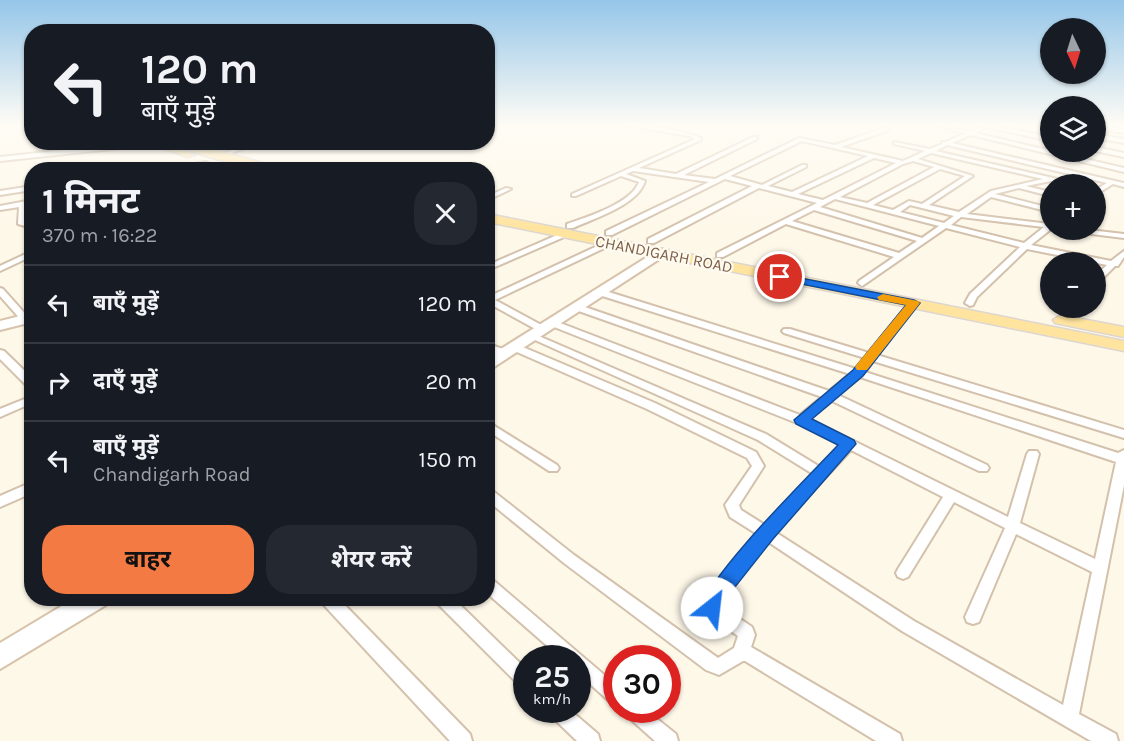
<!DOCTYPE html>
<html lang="hi">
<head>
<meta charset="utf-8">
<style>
	:root { --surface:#171b24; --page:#242831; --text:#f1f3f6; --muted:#9ea1a6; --line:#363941; --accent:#f47a43 }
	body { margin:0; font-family:Karla,"Noto Sans Devanagari",sans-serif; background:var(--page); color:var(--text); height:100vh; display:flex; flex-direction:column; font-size:22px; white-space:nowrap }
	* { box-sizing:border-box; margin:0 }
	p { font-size:20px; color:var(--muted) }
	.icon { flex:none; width:33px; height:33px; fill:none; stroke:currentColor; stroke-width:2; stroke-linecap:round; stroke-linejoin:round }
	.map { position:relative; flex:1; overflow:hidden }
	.drawer { position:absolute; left:24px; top:162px; width:471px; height:444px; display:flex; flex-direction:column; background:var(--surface); border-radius:24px; box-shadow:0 2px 4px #0004 }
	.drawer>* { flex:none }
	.guide { position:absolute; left:24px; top:24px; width:471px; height:126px; border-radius:24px; box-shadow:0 2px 4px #0004; background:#171b24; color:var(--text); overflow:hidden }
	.needle { width:39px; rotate:176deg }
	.fabs { position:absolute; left:1040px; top:18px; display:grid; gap:12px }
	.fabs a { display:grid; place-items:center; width:66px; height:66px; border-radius:50%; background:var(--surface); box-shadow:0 2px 4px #0004; font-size:30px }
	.speed { position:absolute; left:513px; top:645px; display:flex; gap:12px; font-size:30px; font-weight:700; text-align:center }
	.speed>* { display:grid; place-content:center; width:78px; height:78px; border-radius:50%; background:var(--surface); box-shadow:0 2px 4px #0004; line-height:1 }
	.speed small { font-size:15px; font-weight:400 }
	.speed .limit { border:9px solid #d22; background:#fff; color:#111 }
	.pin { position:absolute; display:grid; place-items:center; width:51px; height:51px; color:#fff; margin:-26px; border:3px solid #fff; border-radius:50%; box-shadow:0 2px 6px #0007 }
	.me { position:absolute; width:66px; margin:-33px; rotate:29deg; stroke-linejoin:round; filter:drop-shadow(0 0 4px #0008) }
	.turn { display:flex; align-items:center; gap:21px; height:126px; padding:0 18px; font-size:27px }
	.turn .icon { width:78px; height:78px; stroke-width:2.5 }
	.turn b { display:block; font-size:42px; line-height:51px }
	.round { display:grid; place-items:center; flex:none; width:63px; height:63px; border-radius:24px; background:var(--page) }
	.summary { display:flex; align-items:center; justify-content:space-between; height:102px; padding:0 18px }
	h1 { font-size:36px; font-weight:700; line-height:45px }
	.cta { display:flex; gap:12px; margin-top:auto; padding:12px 18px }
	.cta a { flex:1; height:69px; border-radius:24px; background:var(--accent); color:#111; font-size:24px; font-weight:700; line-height:69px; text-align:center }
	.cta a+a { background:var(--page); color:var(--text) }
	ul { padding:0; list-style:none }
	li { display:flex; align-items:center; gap:18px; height:78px; padding:0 18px; border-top:2px solid var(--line) }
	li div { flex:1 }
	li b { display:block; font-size:22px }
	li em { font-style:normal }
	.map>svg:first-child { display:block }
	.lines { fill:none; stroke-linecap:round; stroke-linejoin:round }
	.street-casing { stroke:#d3c1ac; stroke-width:4 }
	.secondary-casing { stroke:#d7c2aa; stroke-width:4 }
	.primary-casing { stroke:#ddd6d0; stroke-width:3 }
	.street { fill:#fff; fill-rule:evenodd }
	.secondary { fill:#fff; fill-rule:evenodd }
	.primary { fill:#ffe49f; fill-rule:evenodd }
	.route { fill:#1a73e8; stroke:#114b97; stroke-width:1.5 }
	.slow { fill:#f59e0b }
	.labels { text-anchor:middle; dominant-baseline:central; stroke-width:4.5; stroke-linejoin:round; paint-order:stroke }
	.street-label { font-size:16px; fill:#7d6049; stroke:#fffbf1 }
</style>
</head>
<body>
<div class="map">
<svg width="1124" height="741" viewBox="0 0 1124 741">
	<rect width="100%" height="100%" fill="#fef8e9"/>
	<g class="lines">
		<g class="street-casing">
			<g id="street">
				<path d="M624 125C647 125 680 129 701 138V140L639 168 676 174 753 137H757V139L684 175 715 179 799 138 835 145 887 127 889 130 841 147 903 161 925 151 894 144V142L930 149 942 144V142H946L965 133 934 125C945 125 956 130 967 131 975 131 982 125 991 125L1050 137V141L987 127 975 133 1124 168V172L971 135 952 143 1115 181 1124 183V187L1113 184 1095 195V190L1107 183 947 145 936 151 1075 183 1076 184H1067L1051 181 1026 186 1050 192V196L1019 188 995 194 1050 208V212L991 197 967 214 1050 224V230L1031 245 1111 261 1124 251V257L1118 266H1115L1098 283 1095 284V276L1107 265 1027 249 977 297 973 305 970 306 965 303 970 294 1020 247 946 228 862 286 858 283 859 281 894 257 786 224 723 257H717V253L817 203 759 188 654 243H648V239L752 186 725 179 612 235H606V231L709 182 633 171 626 174 645 181C638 205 595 218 573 228H567V224C587 217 632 203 639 182L621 176 576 196H572V194L695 139 689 136ZM802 141 868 156 792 192 768 186 806 167V165H802L762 185 730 176ZM931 153 1043 179 991 191 959 212 929 205 973 176 918 159ZM874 158 896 163 823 200 798 194ZM913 161 934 167 867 203 840 197 903 164ZM940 169 965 176 922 204 909 201 893 210 873 205ZM835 199 939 226 922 238 820 207ZM910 205 954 216 944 223 900 212ZM814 210 917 241 899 253 792 221ZM961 217 1044 227 1024 243 951 225Z"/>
				<path d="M1042 125H1050V128L1042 126Z"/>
				<path d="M1098 126 1124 129V133L1096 129Z"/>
				<path d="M1095 134 1124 139V143L1095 138Z"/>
				<path d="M139 142 153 143 150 145 0 161V157Z"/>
				<path d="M252 142H260L222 157 217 156Z"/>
				<path d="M1095 147 1124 153V157L1095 151Z"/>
				<path d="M206 162 208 163V165L179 170H159Z"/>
				<path d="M32 186V190L0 195V191Z"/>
				<path d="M506 188 511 189 488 200V196Z"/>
				<path d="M32 200V204L25 205V226L18 224 19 207 0 210V206Z"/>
				<path d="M1071 230H1089L1124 234V238L1075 232Z"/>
				<path d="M564 232 571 234 488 270V265Z"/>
				<path d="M608 241 615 243 495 300 545 327 547 329 545 331H539L488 303V297Z"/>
				<path d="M32 251V256L0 271V266Z"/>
				<path d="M0 288 3 289 28 317 30 319 28 321H22L0 296Z"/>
				<path d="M599 289 856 369 865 358 784 333 782 331 784 329H790L869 353 911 301H917L919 303 917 305 877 355 1124 430V438L873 361 865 372 1118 453 1124 450V485L1079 714 1116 734 1118 741H1091L902 631 767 541 720 603 721 606 752 627 755 635 751 647 900 734 902 741H876L745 661H743L719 675 706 670 564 563 488 501V489L493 491 574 555 718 658 734 648 738 636 708 615 704 602 757 534 730 517 725 505 752 466 747 458 647 409 510 349 509 347 510 345H518L655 403 756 452 764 466 739 505 741 510 765 525 813 474 758 440 526 336 528 334H534L766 434 820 467 841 445 797 423 549 325 547 323 552 320 555 321 800 415 822 397 573 309 571 307 576 304 579 305 829 391 850 374 596 294V290ZM860 377 1116 462 1095 559 1020 523 1039 454 1037 451H1029L1027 454 1008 517 809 419 832 401 979 471H987L989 468 987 465 838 395ZM851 450 943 497 898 569 896 573 898 577 903 579 908 577 954 502 1005 528 965 617 967 622 973 624 979 622 1016 534 1092 572 1063 705 914 621 775 532Z"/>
				<path d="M488 344 509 351 510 353 505 356 488 350Z"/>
				<path d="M0 350 4 351 32 378V388L28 387 0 359Z"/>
				<path d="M32 396V403L0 417V409Z"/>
				<path d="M488 422 557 465 559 468 557 471H549L488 431Z"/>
				<path d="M32 482V493L0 507V496Z"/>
				<path d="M488 579 493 580 616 685V705L610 702 578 673V658H561L488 594Z"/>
				<path d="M319 598H338L470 734 472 741H450L322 603Z"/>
				<path d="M434 598H453L526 669V688L520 686 437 603Z"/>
				<path d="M548 710H570L598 734 600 741H577L551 716Z"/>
				<path d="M624 710H646L676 734 678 741H655L627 716Z"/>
			</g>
		</g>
		<g class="secondary-casing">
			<g id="secondary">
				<path d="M660 249 664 250 666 253 664 256 494 367 488 369V357Z"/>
				<path d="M32 313V322L0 330V321Z"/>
				<path d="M75 598H109L106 605 0 669V643Z"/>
			</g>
		</g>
		<g class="primary-casing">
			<g id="primary">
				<path d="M146 142H161L195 155 187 157Z"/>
				<path d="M174 142H189L287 170C257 170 198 158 174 142Z"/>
				<path d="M488 214 1124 341V351L488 222Z"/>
				<path d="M1061 315 1124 327V337L1055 323 1053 320Z"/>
			</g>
		</g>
		<use href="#street" class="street"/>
		<use href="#secondary" class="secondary"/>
		<use href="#primary" class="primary"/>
	</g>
	<linearGradient id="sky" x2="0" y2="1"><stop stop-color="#95c6e9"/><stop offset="0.55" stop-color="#fffcf5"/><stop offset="1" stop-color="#fffcf5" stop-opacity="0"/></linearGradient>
	<rect width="1124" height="229" fill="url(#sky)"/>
	<path class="route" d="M780 274 914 300 920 303 863 376 812 419 854 440 856 444 773 539 723 602 720 614 712 617 705 614 702 608C705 578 813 472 838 445L796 424 794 420 853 370 906 305 776 279V275Z"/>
	<path class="slow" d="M883 294 918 301 920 303 867 370H857L855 367 857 364 906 305 879 300 877 297Z"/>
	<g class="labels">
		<g class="street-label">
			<text transform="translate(664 254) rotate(11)">CHANDIGARH ROAD</text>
		</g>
	</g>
</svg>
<div class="fabs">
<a><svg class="needle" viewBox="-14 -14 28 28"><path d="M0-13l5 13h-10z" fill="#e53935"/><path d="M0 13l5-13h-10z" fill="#9ea1a6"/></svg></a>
<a><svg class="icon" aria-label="layers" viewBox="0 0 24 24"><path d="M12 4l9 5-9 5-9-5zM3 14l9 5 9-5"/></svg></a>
<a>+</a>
<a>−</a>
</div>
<div class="speed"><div>25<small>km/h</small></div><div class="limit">30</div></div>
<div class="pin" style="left:780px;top:277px;background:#d93025"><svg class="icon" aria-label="arrive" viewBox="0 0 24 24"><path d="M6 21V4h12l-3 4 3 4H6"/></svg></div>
<svg class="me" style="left:712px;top:608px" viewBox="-20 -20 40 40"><circle r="19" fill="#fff"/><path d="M0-13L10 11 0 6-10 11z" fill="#1a73e8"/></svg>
<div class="guide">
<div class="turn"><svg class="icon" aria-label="left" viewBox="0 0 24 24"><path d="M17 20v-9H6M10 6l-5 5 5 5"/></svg><div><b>120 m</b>बाएँ मुड़ें</div></div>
</div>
<section class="drawer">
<div class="summary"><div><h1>1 मिनट</h1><p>370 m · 16:22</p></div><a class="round"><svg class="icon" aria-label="close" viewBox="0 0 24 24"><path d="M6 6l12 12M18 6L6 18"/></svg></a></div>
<ul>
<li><svg class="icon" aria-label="left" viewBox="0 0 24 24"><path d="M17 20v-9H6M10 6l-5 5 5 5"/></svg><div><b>बाएँ मुड़ें</b></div><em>120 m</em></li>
<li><svg class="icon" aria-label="right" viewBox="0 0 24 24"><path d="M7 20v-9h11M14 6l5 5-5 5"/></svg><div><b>दाएँ मुड़ें</b></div><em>20 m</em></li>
<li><svg class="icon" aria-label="left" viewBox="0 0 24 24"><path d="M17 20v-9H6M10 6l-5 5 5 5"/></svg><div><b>बाएँ मुड़ें</b><p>Chandigarh Road</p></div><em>150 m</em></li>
</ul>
<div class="cta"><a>बाहर</a><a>शेयर करें</a></div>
</section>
</div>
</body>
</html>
